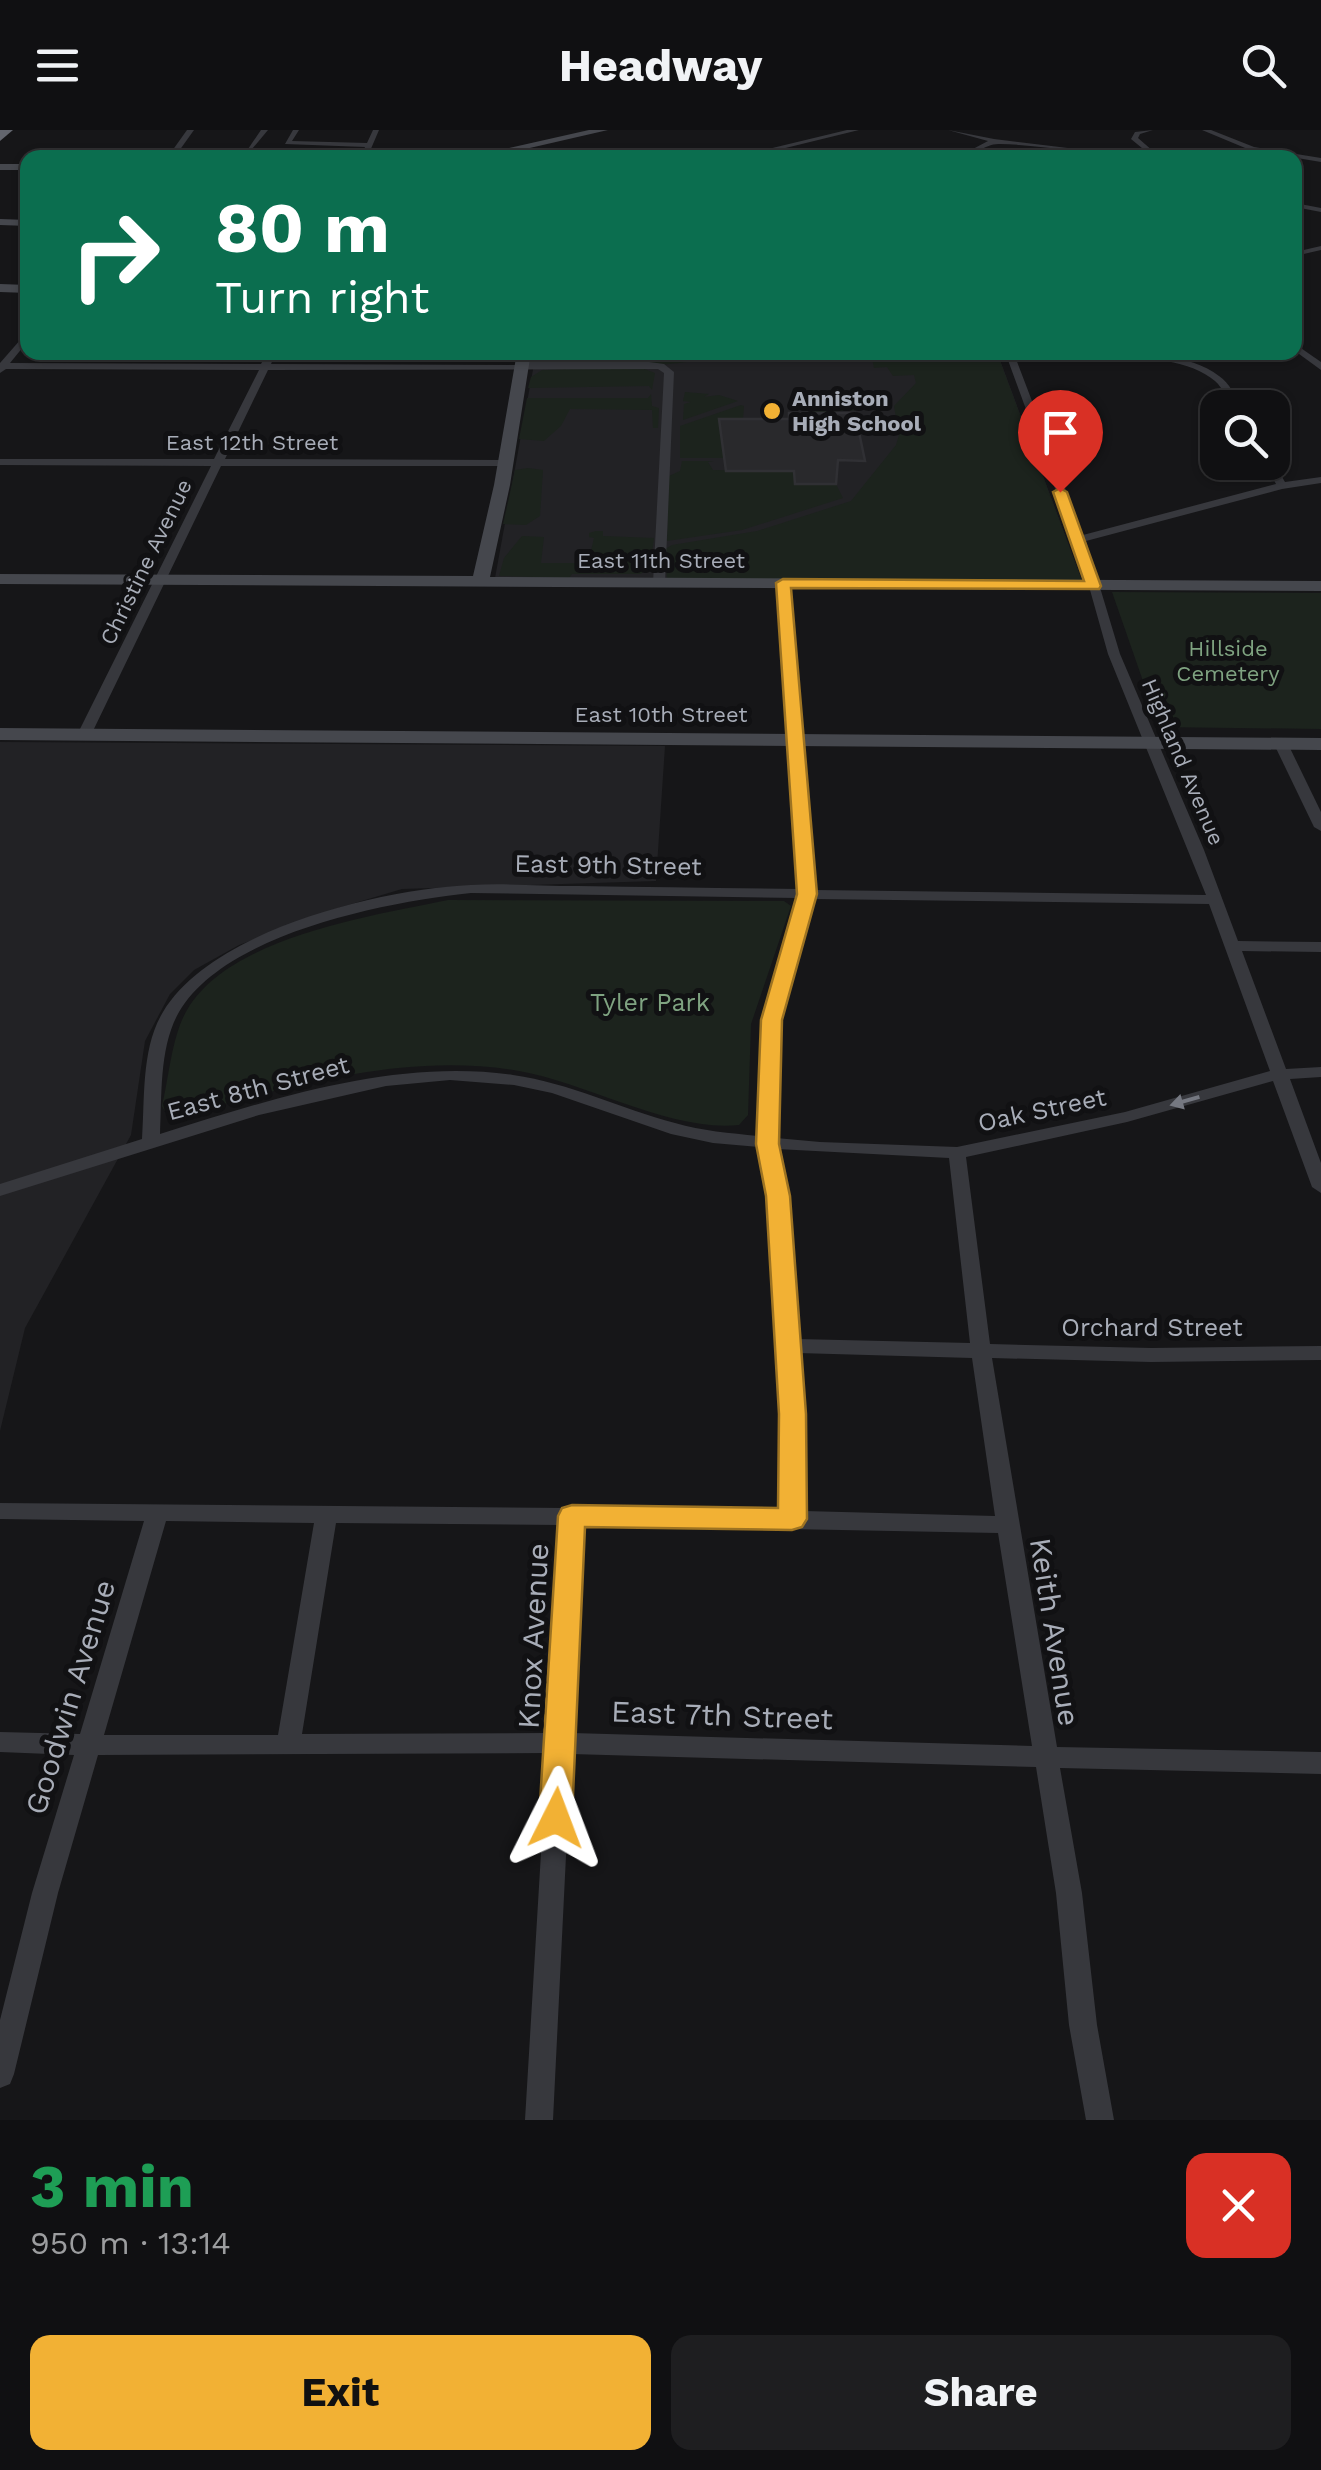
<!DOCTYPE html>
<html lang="en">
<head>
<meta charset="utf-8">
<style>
	:root { --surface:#101012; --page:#1e1e20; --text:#f1f3f6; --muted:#9c9d9f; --line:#303032; --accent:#f2b134 }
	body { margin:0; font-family:"Work Sans",sans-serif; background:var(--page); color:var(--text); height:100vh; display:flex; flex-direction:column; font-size:38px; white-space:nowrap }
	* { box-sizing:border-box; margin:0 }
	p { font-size:32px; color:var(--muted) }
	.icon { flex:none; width:55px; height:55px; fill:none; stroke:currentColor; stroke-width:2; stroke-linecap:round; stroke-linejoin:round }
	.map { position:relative; height:1990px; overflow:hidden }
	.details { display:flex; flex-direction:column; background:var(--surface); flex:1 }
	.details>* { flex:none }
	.banner { position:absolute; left:20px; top:20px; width:1282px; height:210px; border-radius:20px; box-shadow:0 2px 8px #0004,0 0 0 2px var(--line); background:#0b6e4f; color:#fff; overflow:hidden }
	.fabs { position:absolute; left:1200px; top:260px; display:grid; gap:20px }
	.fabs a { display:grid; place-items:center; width:90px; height:90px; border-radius:20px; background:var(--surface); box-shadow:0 2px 8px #0004,0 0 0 2px var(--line); font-size:50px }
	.pin { position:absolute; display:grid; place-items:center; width:85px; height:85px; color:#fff; margin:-102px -42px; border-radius:50% 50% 50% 0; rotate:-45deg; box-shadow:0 0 10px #0007 }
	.pin .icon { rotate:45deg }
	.me { position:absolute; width:110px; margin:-55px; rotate:3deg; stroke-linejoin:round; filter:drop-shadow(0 0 8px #0008) }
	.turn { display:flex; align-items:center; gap:35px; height:210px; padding:0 30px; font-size:45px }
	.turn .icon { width:130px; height:130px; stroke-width:2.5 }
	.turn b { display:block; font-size:70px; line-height:85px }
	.round { display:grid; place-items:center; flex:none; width:105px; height:105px; border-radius:20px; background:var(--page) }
	.headline { display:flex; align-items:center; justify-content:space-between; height:170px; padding:0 30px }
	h1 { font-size:60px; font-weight:700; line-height:75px; color:#1e9e55 }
	.button { display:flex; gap:20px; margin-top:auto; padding:20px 30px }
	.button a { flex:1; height:115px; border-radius:20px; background:var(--accent); color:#111; font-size:40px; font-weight:700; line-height:115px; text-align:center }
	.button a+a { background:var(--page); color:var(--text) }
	header { display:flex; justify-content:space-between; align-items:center; height:130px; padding:0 30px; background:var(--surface); font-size:45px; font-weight:700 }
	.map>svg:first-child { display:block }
	.built { fill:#222225 }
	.green { fill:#1c231d }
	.building { fill:#29292c; stroke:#303034; stroke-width:2.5 }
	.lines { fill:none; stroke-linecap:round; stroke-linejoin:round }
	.street { fill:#37383d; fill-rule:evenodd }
	.secondary { fill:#45474d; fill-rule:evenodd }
	.highway { fill:#63666e; fill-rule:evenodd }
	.oneway { fill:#757881 }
	.route { fill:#f2b134; stroke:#9d7322; stroke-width:2.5 }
	.poi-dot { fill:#f2b134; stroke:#111113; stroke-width:4 }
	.labels { text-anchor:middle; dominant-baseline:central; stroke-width:10; stroke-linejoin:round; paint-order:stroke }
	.far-poi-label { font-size:22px; font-weight:bold; fill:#a8adb8; stroke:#111113; text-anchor:start }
	.far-street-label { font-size:22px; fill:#a8adb8; stroke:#111113 }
	.far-park-label { font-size:22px; fill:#7fa381; stroke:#111113 }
	.street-label { font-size:25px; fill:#a8adb8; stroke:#111113 }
	.park-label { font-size:25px; fill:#7fa381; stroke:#111113 }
	.near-street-label { font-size:30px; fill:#a8adb8; stroke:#111113 }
</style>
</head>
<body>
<header><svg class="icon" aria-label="menu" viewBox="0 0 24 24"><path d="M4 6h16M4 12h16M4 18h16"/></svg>Headway<svg class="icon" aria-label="search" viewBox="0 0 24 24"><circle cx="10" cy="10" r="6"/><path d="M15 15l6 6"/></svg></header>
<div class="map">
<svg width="1321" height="1990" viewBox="0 0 1321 1990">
	<rect width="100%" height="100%" fill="#161618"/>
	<g class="built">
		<path d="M997 222 1082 451 495 448 536 223Z"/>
		<path d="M0 612 665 616 656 751 402 759 338 778 239 815 194 840 170 864 145 911 131 1005 25 1198 0 1301Z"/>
	</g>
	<g class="green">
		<path d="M571 223H722C679 240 616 237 571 223Z"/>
		<path d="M871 223H997L1082 451 667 449 665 419 672 415 757 401 851 371 896 315 899 305 894 276 916 253 914 245 893 246 887 237 874 238Z"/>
		<path d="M637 236 655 243 652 260 649 256 528 258 531 247 542 240Z"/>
		<path d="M685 262 709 264 704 267 719 265 738 271 683 290 684 274 691 272 683 271Z"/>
		<path d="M651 264 652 276 659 278 658 298H653L652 280 570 279 561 296 544 311 519 309 527 268H648Z"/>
		<path d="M808 264H889L876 279 810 283Z"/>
		<path d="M741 275 744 276 743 290 793 328H680V296Z"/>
		<path d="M682 331H714L708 332 713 340 794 341 795 353 836 354 843 368 742 400 667 411 669 346 680 341Z"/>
		<path d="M528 338 543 340 540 386 526 395 503 394 515 340Z"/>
		<path d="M596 401H603V406L654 408 650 439 640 444H572L569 448 499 446 504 428 522 406 544 407 541 433H588L594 408 589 407V403Z"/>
		<path d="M1112 462 1321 463V599L1159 597Z"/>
		<path d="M448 770 784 771 791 776 751 894 748 985 739 995C670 1002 588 953 519 941 403 921 286 958 175 987L166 983 162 976C169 947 172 905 187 880 229 807 371 786 448 770Z"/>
	</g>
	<path class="building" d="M789 283H855L865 331 838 330 836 354H795L794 341H726L719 289H789Z"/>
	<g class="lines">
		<g class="street">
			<path d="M187 0H194L174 28H167Z"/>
			<path d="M261 0H268L252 19H248Z"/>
			<path d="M293 0H299L292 11 367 13 373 0H379L367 28H360L365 17 285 14Z"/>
			<path d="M847 0H859L745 28H731Z"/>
			<path d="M948 0 994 9 1151 28C1101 28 1051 15 1000 14 985 13 972 28 956 28L988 11Z"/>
			<path d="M1153 0 1140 4 1138 8 1161 28H1154L1131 9 1135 2Z"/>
			<path d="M1202 0H1211L1254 17 1321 28V32L1250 20Z"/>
			<path d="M1295 73 1321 78V82L1295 77Z"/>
			<path d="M1321 116V120L1295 126V122Z"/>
			<path d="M28 201V211L10 233 261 234 267 222H276L271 234 518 235 522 231H642L664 234 674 242 665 453 659 457 653 453 664 243 658 239 268 240 225 329 504 330 509 333 504 336H221L91 605 89 608H79L77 605 211 336 0 335V329H214L259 240 6 239 0 243V233Z"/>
			<path d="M1295 214 1321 232V240L1295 221Z"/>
			<path d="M1005 222C1061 222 1173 211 1219 246 1230 253 1235 267 1242 278H1232C1227 269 1223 258 1215 251 1175 216 1067 228 1016 229L1083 405 1276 354 1264 332H1272V330L1285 352 1321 347V353L1282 359 1086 411 1120 524 1204 720 1238 811 1321 812V822L1242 821 1286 939 1321 937V947L1290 949 1321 1033V1063L1312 1057 1273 951 1127 992 966 1027 990 1214 1151 1218 1321 1216V1230L1151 1232 992 1228 1057 1617 1321 1622V1644L1060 1638 1082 1763 1097 1895 1114 1990H1086L1069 1895 1056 1763 1036 1637 571 1624 553 1990H525L547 1623 98 1625 58 1763 14 1944 10 1954 0 1958V1890L32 1763 74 1625 0 1622V1602L80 1604 144 1391 0 1389V1373L782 1380V1284L769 1066 759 1017 713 1013 671 1004 552 963 514 955 450 950 386 956 259 985 0 1066V1054L142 1009C145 969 141 918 163 882 212 800 380 759 471 755 506 753 542 756 578 756 651 757 725 758 799 759L777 453 783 449 789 453 814 760 1206 765 1108 524 1083 435ZM471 763 798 768 763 890 758 1006C730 1003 702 1001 675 993 621 979 570 953 513 945 396 928 271 969 160 1004 162 965 159 917 179 882 225 803 386 772 471 763ZM813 769 1209 774 1270 941 1125 982 957 1017 820 1012 776 1008 779 890ZM777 1019 949 1028 970 1213 797 1209 787 1066ZM798 1223 972 1228 995 1386 804 1381ZM166 1391 314 1393 278 1605H104ZM336 1393 561 1395 548 1603 302 1604ZM582 1395 998 1403 1032 1616 572 1603Z"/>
			<path d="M1281 610 1288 614 1321 682V701L1314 697 1274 614Z"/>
		</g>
		<g class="secondary">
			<path d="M589 0H608L486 28H464Z"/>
			<rect x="0" y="34" width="28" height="6"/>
			<path d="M0 89 28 90V96L0 95Z"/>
			<path d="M0 154 28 155V163L0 162Z"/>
			<path d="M517 222H531L510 355 490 447 1321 451V461L0 454V444L473 446 494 355Z"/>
			<path d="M0 598 1321 608V620L0 610Z"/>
		</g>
		<path class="highway" d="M0 0H13L0 11Z"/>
	</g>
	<defs><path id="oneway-solid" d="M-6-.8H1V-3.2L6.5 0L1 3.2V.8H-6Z" transform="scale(2.5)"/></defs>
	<use class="oneway" href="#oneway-solid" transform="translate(1185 971) rotate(164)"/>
	<path class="route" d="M1060 358 1067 362 1101 456 1099 459 791 458 817 764 782 890 779 1014 790 1066 806 1284 807 1389 802 1397 792 1400 585 1397 572 1688 567 1699 556 1703 544 1699 539 1688 558 1386 562 1378 572 1375 778 1378 779 1284 766 1066 756 1014 761 890 797 764 776 453 783 449 1084 451 1053 362Z"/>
	<circle class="poi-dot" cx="772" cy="281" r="10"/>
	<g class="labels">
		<g class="far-poi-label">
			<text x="792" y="268">Anniston<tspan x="792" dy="25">High School</tspan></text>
		</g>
		<g class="far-street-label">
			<text x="252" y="312">East 12th Street</text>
			<text x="661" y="430">East 11th Street</text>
			<text transform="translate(146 432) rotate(-64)">Christine Avenue</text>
			<text x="661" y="584">East 10th Street</text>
			<text transform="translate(1183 632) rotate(67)">Highland Avenue</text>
		</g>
		<g class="far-park-label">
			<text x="1228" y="518">Hillside<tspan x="1228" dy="25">Cemetery</tspan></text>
		</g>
		<g class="street-label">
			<text transform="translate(608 735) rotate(1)">East 9th Street</text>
			<text transform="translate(258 958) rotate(-15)">East 8th Street</text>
			<text transform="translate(1042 980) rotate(-12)">Oak Street</text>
			<text x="1152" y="1197">Orchard Street</text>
		</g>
		<g class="park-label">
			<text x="650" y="872">Tyler Park</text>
		</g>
		<g class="near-street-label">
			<text transform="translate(1055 1502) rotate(81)">Keith Avenue</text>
			<text transform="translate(533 1506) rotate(-87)">Knox Avenue</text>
			<text transform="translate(70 1567) rotate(-73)">Goodwin Avenue</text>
			<text transform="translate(722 1585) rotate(2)">East 7th Street</text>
		</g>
	</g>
</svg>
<div class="fabs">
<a><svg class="icon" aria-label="search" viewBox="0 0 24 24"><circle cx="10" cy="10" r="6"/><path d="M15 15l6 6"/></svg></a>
</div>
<div class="pin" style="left:1060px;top:362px;background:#d93025"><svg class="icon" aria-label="arrive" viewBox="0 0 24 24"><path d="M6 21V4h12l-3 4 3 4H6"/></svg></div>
<svg class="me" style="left:556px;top:1688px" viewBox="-20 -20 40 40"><path d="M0-17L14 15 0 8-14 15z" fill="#f2b134" stroke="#fff" stroke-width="4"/></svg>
<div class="banner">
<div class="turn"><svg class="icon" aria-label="right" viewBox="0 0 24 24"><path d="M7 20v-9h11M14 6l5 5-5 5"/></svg><div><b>80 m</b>Turn right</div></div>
</div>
</div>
<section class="details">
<div class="headline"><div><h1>3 min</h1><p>950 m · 13:14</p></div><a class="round" style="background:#d93025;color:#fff"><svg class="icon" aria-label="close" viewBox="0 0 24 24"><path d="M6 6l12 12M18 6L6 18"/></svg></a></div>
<div class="button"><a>Exit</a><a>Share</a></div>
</section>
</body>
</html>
